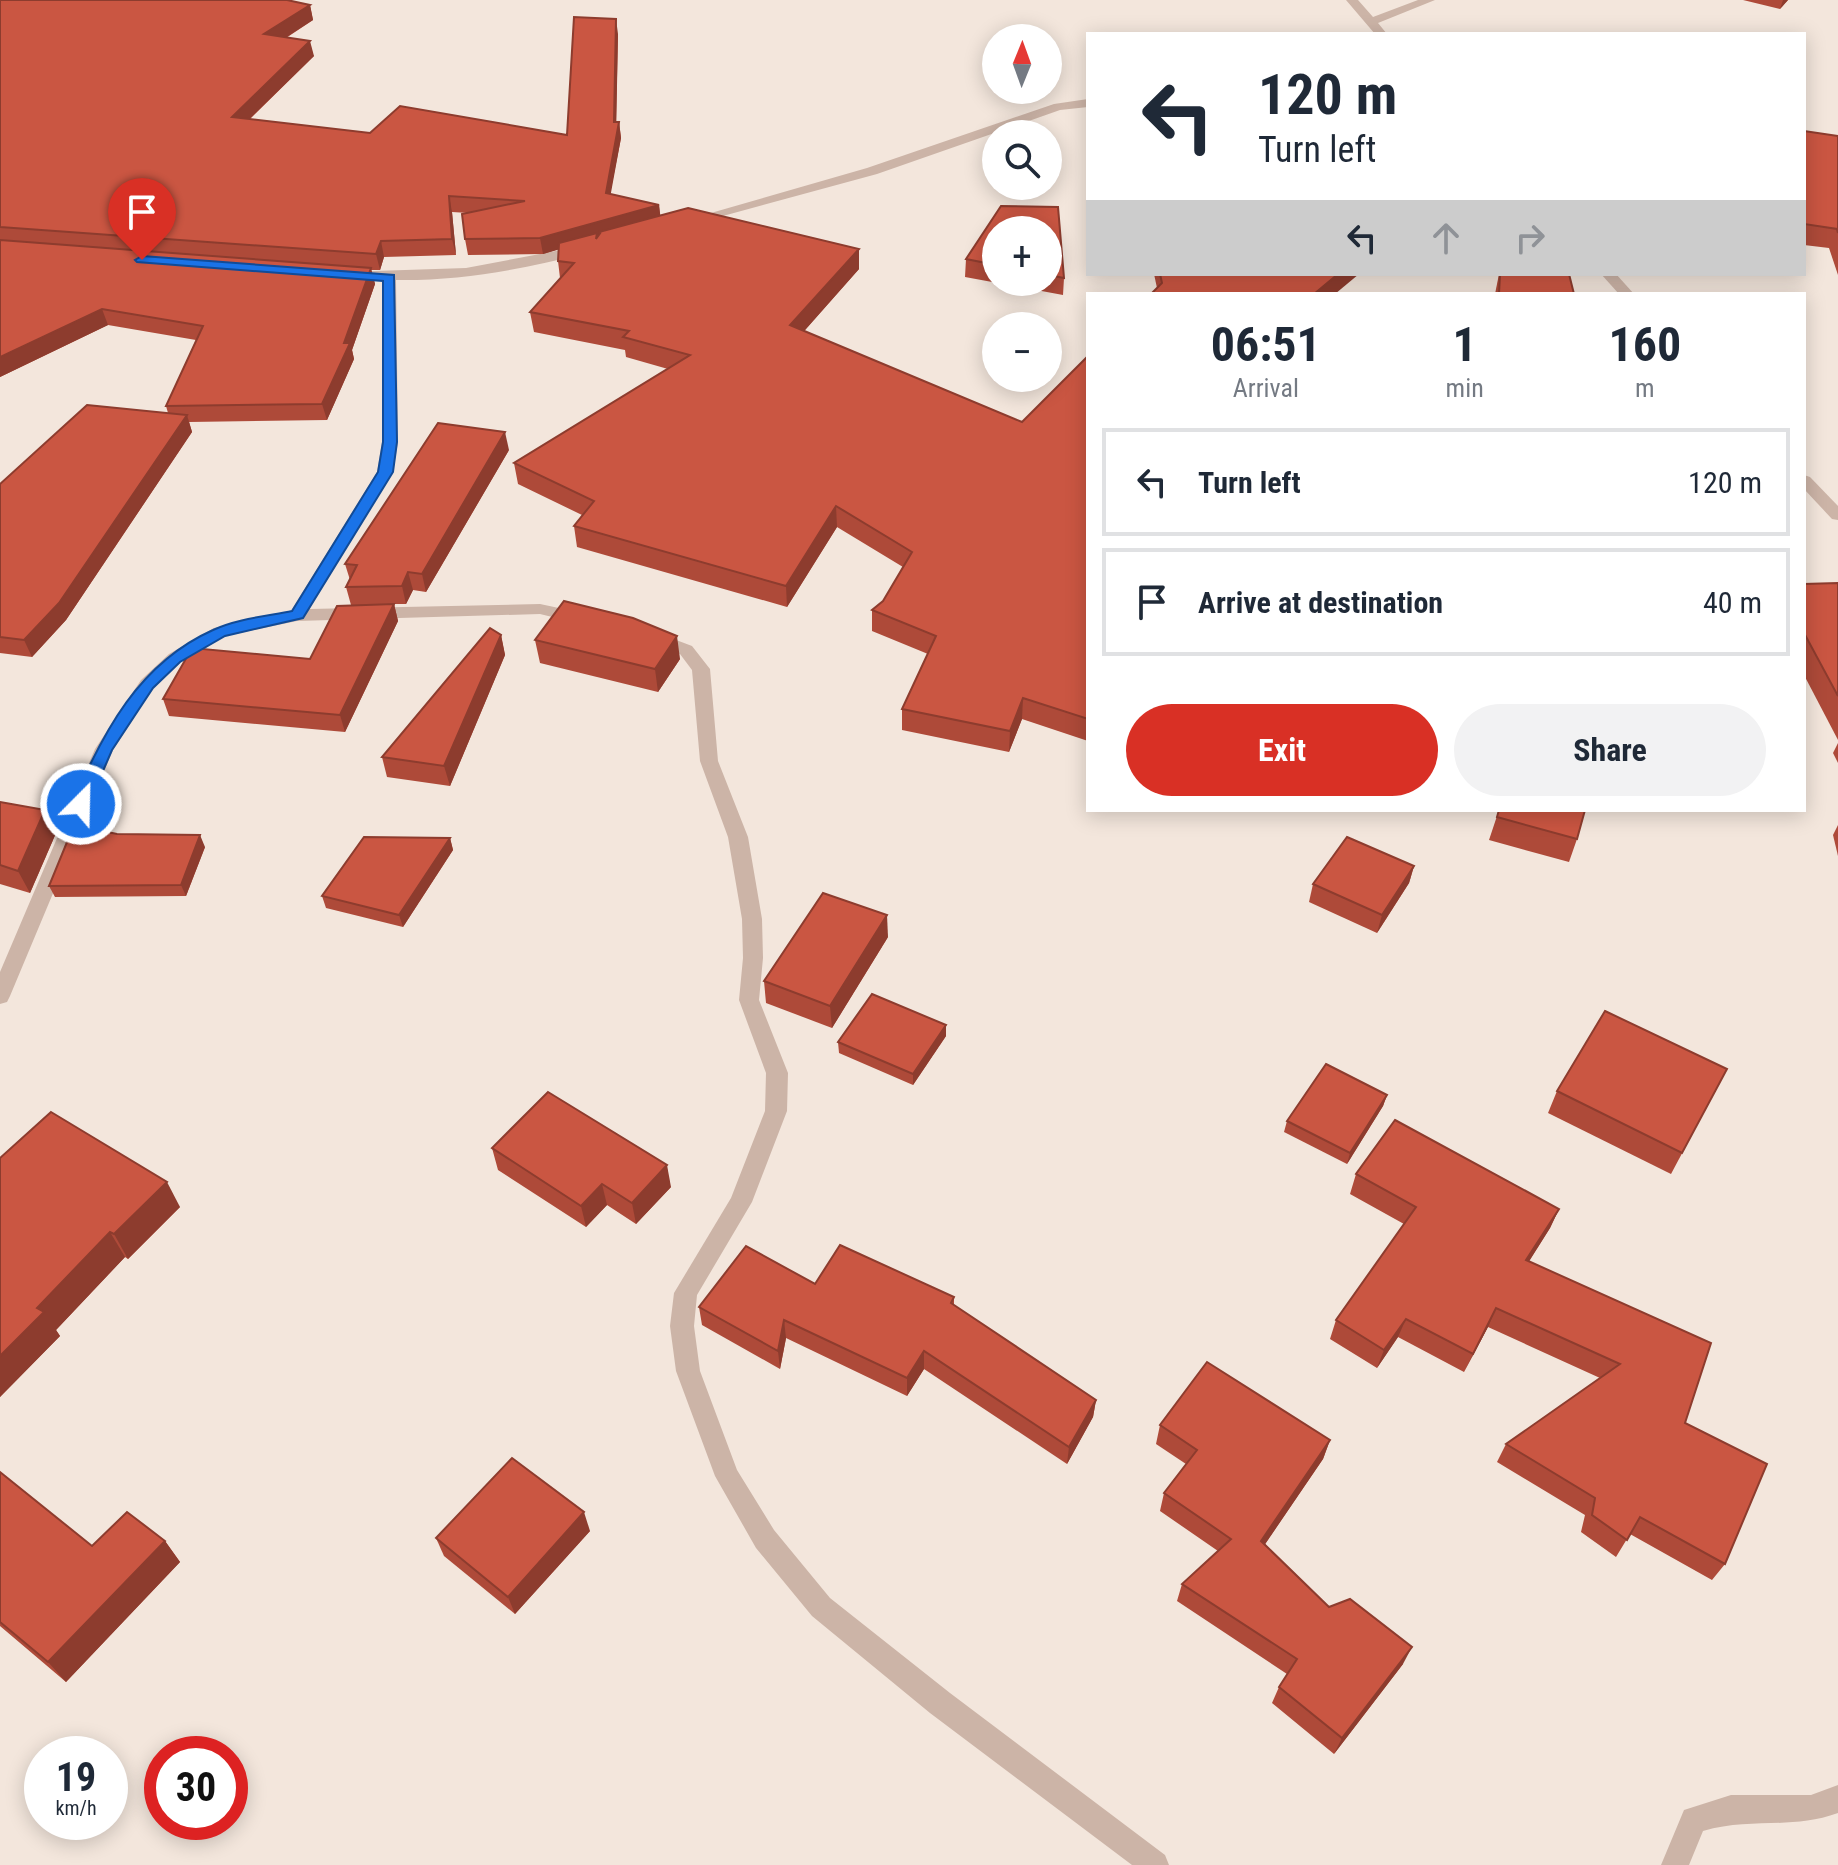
<!DOCTYPE html>
<html lang="en">
<head>
<meta charset="utf-8">
<style>
	:root { --surface:#fff; --page:#f2f2f3; --text:#1f2937; --muted:#747a83; --line:#e0e1e3; --accent:#d93025 }
	body { margin:0; font-family:"Roboto Condensed",sans-serif; background:var(--page); color:var(--text); height:100vh; display:flex; flex-direction:column; font-size:30px; white-space:nowrap }
	* { box-sizing:border-box; margin:0 }
	p { font-size:26px; color:var(--muted) }
	.icon { flex:none; width:44px; height:44px; fill:none; stroke:currentColor; stroke-width:2; stroke-linecap:round; stroke-linejoin:round }
	.map { position:relative; flex:1; overflow:hidden }
	.panel { position:absolute; left:1086px; top:292px; width:720px; height:520px; display:flex; flex-direction:column; background:var(--surface); border-radius:0px; box-shadow:0 4px 20px #0003 }
	.panel>* { flex:none }
	.top-card { position:absolute; left:1086px; top:32px; width:720px; height:244px; border-radius:0px; box-shadow:0 4px 20px #0003; background:#fff; color:var(--text); overflow:hidden }
	.needle { width:52px; rotate:1deg }
	.fabs { position:absolute; left:982px; top:24px; display:grid; gap:16px }
	.fabs a { display:grid; place-items:center; width:80px; height:80px; border-radius:50%; background:var(--surface); box-shadow:0 4px 20px #0003; font-size:40px }
	.speed { position:absolute; left:24px; top:1736px; display:flex; gap:16px; font-size:40px; font-weight:700; text-align:center }
	.speed>* { display:grid; place-content:center; width:104px; height:104px; border-radius:50%; background:var(--surface); box-shadow:0 4px 20px #0003; line-height:1 }
	.speed small { font-size:20px; font-weight:400 }
	.speed .limit { border:12px solid #d22; background:#fff; color:#111 }
	.pin { position:absolute; display:grid; place-items:center; width:68px; height:68px; color:#fff; margin:-82px -34px; border-radius:50% 50% 50% 0; rotate:-45deg; box-shadow:0 0 8px #0007 }
	.pin .icon { rotate:45deg }
	.me { position:absolute; width:88px; margin:-44px; rotate:23deg; stroke-linejoin:round; filter:drop-shadow(0 0 6px #0008) }
	.turn { display:flex; align-items:center; gap:28px; height:168px; padding:0 40px; font-size:36px }
	.turn .icon { width:104px; height:104px; stroke-width:2.5 }
	.turn b { display:block; font-size:56px; line-height:68px }
	.lanes { display:flex; align-items:center; height:76px; padding:0 40px; background:#0003; justify-content:center; gap:40px; direction:ltr }
	.lanes .off { opacity:.35 }
	.eta { display:flex; justify-content:space-evenly; align-items:center; height:136px; text-align:center }
	.eta b { font-size:48px; font-weight:700; line-height:56px }
	.primary-button { display:flex; gap:16px; margin-top:auto; padding:16px 40px }
	.primary-button a { flex:1; height:92px; border-radius:48px; background:var(--accent); color:#fff; font-size:32px; font-weight:700; line-height:92px; text-align:center }
	.primary-button a+a { background:var(--page); color:var(--text) }
	ul { padding:0; list-style:none }
	li { display:flex; align-items:center; gap:24px; height:108px; margin:0 16px 12px; padding:0 24px; border:4px solid var(--line); border-radius:0px }
	li div { flex:1 }
	li b { display:block; font-size:30px }
	li em { font-style:normal }
	.map>svg:first-child { display:block }
	.lines { fill:none; stroke-linecap:round; stroke-linejoin:round }
	.minor { fill:#ccb4a7; fill-rule:evenodd }
	.wall { fill:#ae4a39; fill-rule:evenodd }
	.shaded-wall { fill:#8d3c2e }
	.building { fill:#ca5642; stroke:#8d3c2e; stroke-width:2 }
	.route { fill:#1a73e8; stroke:#114b97; stroke-width:2 }
</style>
</head>
<body>
<div class="map">
<svg width="1838" height="1865" viewBox="0 0 1838 1865">
	<rect width="100%" height="100%" fill="#f3e6dc"/>
	<g class="lines">
		<g class="minor">
			<path d="M1346 0H1358L1373 17 1418 0H1435L1378 23 1387 34H1375Z"/>
			<path d="M1088 99V107L1060 110 877 174 690 225 683 221 867 168 1054 104Z"/>
			<path d="M582 246 587 247V253C524 269 461 281 396 280L398 442 393 472 309 609 540 604 587 614 590 618 587 622 581 624 540 614 297 621 225 636 181 662 153 688 113 750 10 996 7 1002 0 1004V972L95 749 141 680 169 654 214 628 291 611 377 472 382 442V280L349 279 344 278V272L466 268Z"/>
			<path d="M1601 274H1616L1634 294H1619Z"/>
			<path d="M1804 475 1810 477 1838 506V520L1832 519 1804 489Z"/>
			<path d="M655 632 692 646 710 669 718 761 748 837 762 919 763 958 759 1000 788 1073 787 1111 752 1202 697 1295 694 1326 700 1371 737 1470 774 1530 830 1598 950 1693 1165 1855 1169 1865H1132L930 1713 812 1616 756 1548 715 1476 676 1371 670 1326 674 1293 731 1198 765 1111 766 1073 739 1000 743 958 742 919 728 837 700 761 692 670 680 654 649 642 646 638Z"/>
			<path d="M1838 1785V1813C1791 1830 1751 1817 1703 1831L1689 1865H1661L1684 1810 1731 1795H1811Z"/>
		</g>
	</g>
	<g class="wall">
		<path d="M0 0 310 5 313 20 286 38 314 56 250 119 370 133 567 135 618 34 616 122H619L621 138 610 194 659 205 660 216 859 249V269L804 331 1022 422 1088 356V741L1022 719 1009 752 902 730V709L928 654 872 631V610L883 601 903 567 837 527 787 607 577 547 574 526 582 515 518 484 514 463 668 369 626 357 625 350 534 332 530 312 560 278 558 261 559 249 543 254 468 255 465 239 468 213 452 212 456 255 384 257 380 270H371L375 284 352 350 354 359 327 420 189 422 192 432 66 620 32 657 0 653V484L168 413 166 406 196 340 108 325 0 377Z"/>
		<path d="M1743 0H1788L1780 9Z"/>
		<path d="M1804 131 1838 136V275L1829 248 1804 245Z"/>
		<path d="M1001 206 1058 207 1064 278 1063 295 965 277 966 259ZM996 230H1048V282H996Z"/>
		<path d="M1154 274H1359L1157 288Z"/>
		<path d="M1499 274H1566L1574 294H1495Z"/>
		<path d="M509 450 426 592 413 590 406 604H394L398 621 345 732 169 716 163 699 310 659 351 605 346 587 350 580 345 564Z"/>
		<path d="M1838 583V740L1804 675V584Z"/>
		<path d="M501 635 505 655 450 786 387 777 382 757Z"/>
		<path d="M535 640 680 659 658 692 540 663Z"/>
		<path d="M1838 743V763L1833 753Z"/>
		<path d="M0 802 56 833 30 893 0 884Z"/>
		<path d="M1499 810 1577 839 1569 862 1489 840Z"/>
		<path d="M1838 825V856L1833 835Z"/>
		<path d="M117 834 205 847 186 896 55 897 49 886Z"/>
		<path d="M450 838 453 850 403 927 326 908 322 896Z"/>
		<path d="M1414 866 1409 883 1377 933 1309 902 1313 884Z"/>
		<path d="M888 937 832 1028 766 1003 764 981Z"/>
		<path d="M946 1036 913 1085 839 1053 838 1042Z"/>
		<path d="M1727 1069 1671 1174 1548 1113 1557 1091Z"/>
		<path d="M1387 1095 1383 1106 1347 1164 1284 1132 1287 1121Z"/>
		<path d="M492 1148 671 1187 636 1224 607 1205 586 1227 498 1170Z"/>
		<path d="M0 1158 180 1207 128 1259 125 1257 56 1330 60 1336 0 1397Z"/>
		<path d="M1356 1174 1559 1209 1550 1228 1529 1261 1685 1423 1725 1564 1712 1580 1630 1534 1616 1557 1581 1532 1585 1515 1497 1462 1506 1444 1600 1378 1488 1327 1464 1372 1398 1337 1377 1368 1330 1339 1336 1320 1404 1224 1350 1194Z"/>
		<path d="M815 1284 954 1297V1305L1096 1400 1093 1417 1067 1464 924 1369 907 1396 786 1338 780 1369 702 1325 699 1307Z"/>
		<path d="M1160 1425 1330 1440 1323 1459 1265 1544 1329 1607 1403 1664 1334 1754 1272 1703 1279 1687 1287 1674 1177 1601 1182 1584 1218 1551 1160 1511 1164 1493 1186 1464 1156 1444Z"/>
		<path d="M0 1472 92 1546 165 1541 180 1562 66 1682 0 1626Z"/>
		<path d="M590 1531 515 1614 444 1556 436 1538Z"/>
	</g>
	<g class="shaded-wall">
		<path d="M1783 0H1788L1780 9Z"/>
		<path d="M310 5 313 20 268 49 264 34Z"/>
		<path d="M616 19 618 34 616 137 619 122 621 138 608 209 606 193 614 122Z"/>
		<path d="M310 41 314 56 236 132 232 117Z"/>
		<path d="M449 196 452 212 456 255 452 239Z"/>
		<path d="M659 205 661 221 599 232V238L543 254 540 238Z"/>
		<path d="M381 241 384 257 380 270 376 254Z"/>
		<path d="M859 249V269L791 346 790 325Z"/>
		<path d="M371 268 375 284 352 350 354 359 327 420 322 404Z"/>
		<path d="M1338 274H1359L1335 294H1314Z"/>
		<path d="M102 309 108 325 0 377V357Z"/>
		<path d="M187 415 192 432 66 620 32 657 24 640Z"/>
		<path d="M505 432 509 450 426 592 422 574Z"/>
		<path d="M836 506 837 527 787 607 786 586Z"/>
		<path d="M408 572 413 590 406 604 402 586Z"/>
		<path d="M394 604 398 621 345 732 340 715Z"/>
		<path d="M501 635 505 655 450 786 444 766Z"/>
		<path d="M677 636 680 659 658 692 655 669Z"/>
		<path d="M1023 698 1022 719 1009 752 1010 731Z"/>
		<path d="M45 810 56 833 30 893 18 871Z"/>
		<path d="M200 835 205 847 186 896 181 885Z"/>
		<path d="M450 838 453 850 403 927 399 915Z"/>
		<path d="M1414 866 1409 883 1377 933 1382 915Z"/>
		<path d="M887 915 888 937 832 1028 830 1006Z"/>
		<path d="M946 1025V1036L913 1085V1074Z"/>
		<path d="M1387 1095 1383 1106 1347 1164 1350 1153Z"/>
		<path d="M667 1165 671 1187 636 1224 632 1203Z"/>
		<path d="M167 1182 180 1207 128 1259 114 1234Z"/>
		<path d="M602 1184 607 1205 586 1227 581 1206Z"/>
		<path d="M1559 1209 1550 1228 1518 1279 1526 1260Z"/>
		<path d="M110 1232 125 1257 56 1330 60 1336 0 1397V1356L37 1308Z"/>
		<path d="M1496 1308 1488 1327 1464 1372Z"/>
		<path d="M1406 1319 1398 1337 1377 1368 1384 1350Z"/>
		<path d="M784 1320 786 1338 780 1369 778 1351Z"/>
		<path d="M924 1351V1369L907 1396V1378Z"/>
		<path d="M1096 1400 1093 1417 1067 1464 1069 1447Z"/>
		<path d="M1330 1440 1323 1459 1255 1559 1261 1541Z"/>
		<path d="M584 1512 590 1531 515 1614 508 1597Z"/>
		<path d="M165 1541 180 1562 66 1682 48 1662Z"/>
		<path d="M1412 1647 1403 1664 1334 1754 1342 1738Z"/>
	</g>
	<g class="building">
		<path d="M0 0H287L310 5 264 34 310 41 232 117 370 133 400 106 567 135 574 17 616 19 614 122H619L606 193 659 205 540 238 465 239 462 214 525 201 449 196 452 239 381 241 376 254 0 227Z"/>
		<path d="M1804 131 1838 136V233L1837 229 1804 224Z"/>
		<path d="M1001 206 1058 207 1064 278 1048 275V230H996V265L966 259Z"/>
		<path d="M688 208 859 249 790 325 1022 422 1088 356V719L1023 698 1010 731 902 709 936 636 872 610 883 601 912 552 836 506 786 586 574 526 594 501 514 463 690 355 623 337 629 331 530 312 574 263 558 261 559 243 597 233 596 239 601 232H599Z"/>
		<path d="M0 240 371 268 344 343H350L322 404 166 406 203 326 102 309 0 357Z"/>
		<path d="M1160 274H1338L1314 294H1151L1162 283Z"/>
		<path d="M1500 274H1569L1574 294H1499Z"/>
		<path d="M87 405 187 415 59 603 24 640 0 637V484Z"/>
		<path d="M438 423 505 432 422 574 408 572 402 586 346 587 357 565 345 564Z"/>
		<path d="M1838 583V696L1804 633V584Z"/>
		<path d="M564 601 633 618 677 636 655 669 535 640Z"/>
		<path d="M394 604 340 715 163 699 192 648 310 659 337 606Z"/>
		<path d="M490 628 501 635 444 766 382 757Z"/>
		<path d="M0 802 45 810 18 871 0 865Z"/>
		<path d="M1499 810H1585L1577 839 1497 817Z"/>
		<path d="M74 825 117 834 200 835 181 885 49 886Z"/>
		<path d="M364 837 450 838 399 915 322 896Z"/>
		<path d="M1347 837 1414 866 1382 915 1313 884Z"/>
		<path d="M823 893 887 915 830 1006 764 981Z"/>
		<path d="M872 994 946 1025 913 1074 838 1042Z"/>
		<path d="M1605 1011 1727 1069 1682 1153 1557 1091Z"/>
		<path d="M1326 1064 1387 1095 1350 1153 1287 1121Z"/>
		<path d="M548 1092 667 1165 632 1203 602 1184 581 1206 492 1148Z"/>
		<path d="M51 1112 167 1182 114 1234 110 1232 37 1308 44 1312 0 1356V1158Z"/>
		<path d="M1395 1120 1559 1209 1526 1260 1711 1343 1685 1423 1767 1464 1725 1564 1640 1517 1627 1540 1592 1515 1595 1498 1506 1444 1620 1364 1496 1308 1473 1354 1406 1319 1384 1350 1336 1320 1416 1207 1356 1174Z"/>
		<path d="M840 1245 954 1297 951 1303 1096 1400 1069 1447 924 1351 907 1378 784 1320 778 1351 699 1307 746 1246 815 1284Z"/>
		<path d="M1207 1362 1330 1440 1261 1541 1329 1607 1350 1599 1412 1647 1342 1738 1279 1687 1297 1659 1182 1584 1231 1539 1164 1493 1197 1450 1160 1425Z"/>
		<path d="M512 1458 584 1512 508 1597 436 1538Z"/>
		<path d="M0 1472 92 1546 127 1512 165 1541 48 1662 0 1622Z"/>
	</g>
	<path class="route" d="M142 256 394 275 397 442 393 472 303 618 225 636 180 662 153 688 112 750 87 808 81 810 72 804C103 732 139 663 213 630 236 619 267 616 292 611L378 472 383 442V281L137 262 135 260Z"/>
</svg>
<div class="fabs">
<a><svg class="needle" viewBox="-14 -14 28 28"><path d="M0-13l5 13h-10z" fill="#e53935"/><path d="M0 13l5-13h-10z" fill="#747a83"/></svg></a>
<a><svg class="icon" aria-label="search" viewBox="0 0 24 24"><circle cx="10" cy="10" r="6"/><path d="M15 15l6 6"/></svg></a>
<a>+</a>
<a>−</a>
</div>
<div class="speed"><div>19<small>km/h</small></div><div class="limit">30</div></div>
<div class="pin" style="left:142px;top:260px;background:#d93025"><svg class="icon" aria-label="arrive" viewBox="0 0 24 24"><path d="M6 21V4h12l-3 4 3 4H6"/></svg></div>
<svg class="me" style="left:81px;top:804px" viewBox="-20 -20 40 40"><circle r="17" fill="#1a73e8" stroke="#fff" stroke-width="3"/><path d="M0-11L8 9 0 5-8 9z" fill="#fff"/></svg>
<div class="top-card">
<div class="turn"><svg class="icon" aria-label="left" viewBox="0 0 24 24"><path d="M17 20v-9H6M10 6l-5 5 5 5"/></svg><div><b>120 m</b>Turn left</div></div>
<div class="lanes"><svg class="icon" aria-label="left" viewBox="0 0 24 24"><path d="M17 20v-9H6M10 6l-5 5 5 5"/></svg><svg class="icon off" aria-label="ahead" viewBox="0 0 24 24"><path d="M12 20V5M6 11l6-6 6 6"/></svg><svg class="icon off" aria-label="right" viewBox="0 0 24 24"><path d="M7 20v-9h11M14 6l5 5-5 5"/></svg></div>
</div>
<section class="panel">
<div class="eta">
<div><b>06:51</b><p>Arrival</p></div>
<div><b>1</b><p>min</p></div>
<div><b>160</b><p>m</p></div>
</div>
<ul>
<li><svg class="icon" aria-label="left" viewBox="0 0 24 24"><path d="M17 20v-9H6M10 6l-5 5 5 5"/></svg><div><b>Turn left</b></div><em>120 m</em></li>
<li><svg class="icon" aria-label="arrive" viewBox="0 0 24 24"><path d="M6 21V4h12l-3 4 3 4H6"/></svg><div><b>Arrive at destination</b></div><em>40 m</em></li>
</ul>
<div class="primary-button"><a>Exit</a><a>Share</a></div>
</section>
</div>
</body>
</html>
